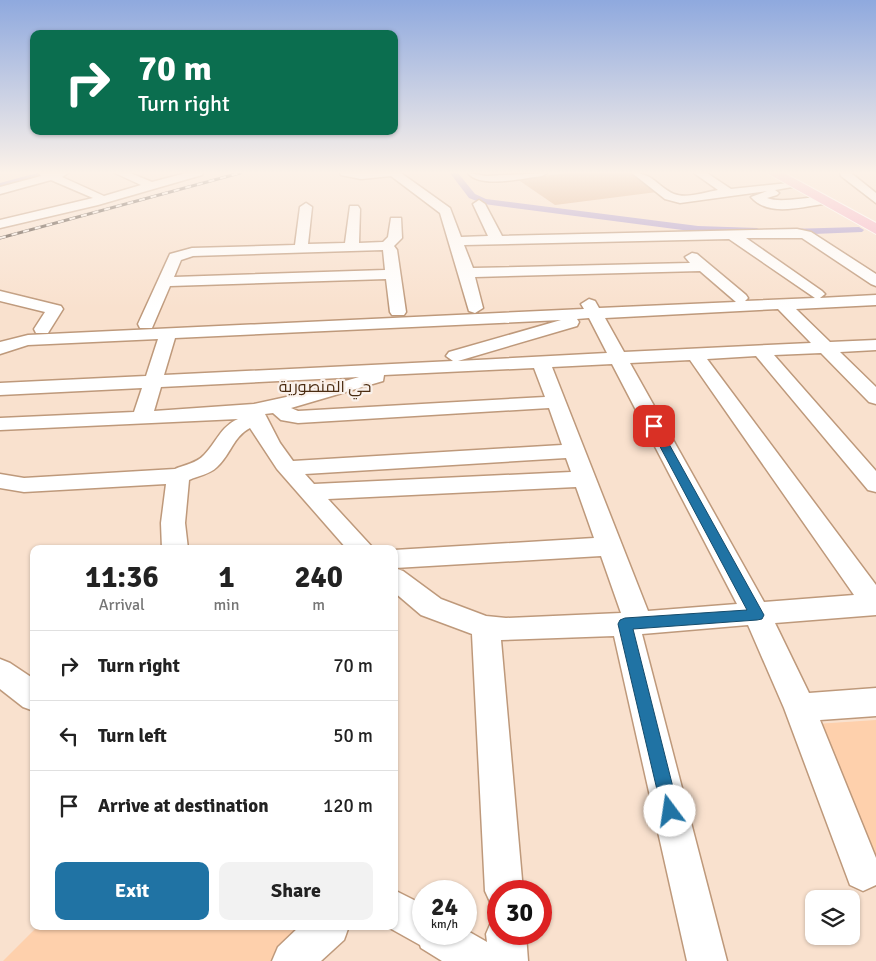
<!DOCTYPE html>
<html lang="en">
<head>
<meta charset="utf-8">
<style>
	:root { --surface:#fff; --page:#f2f2f2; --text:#222; --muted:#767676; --line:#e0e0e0; --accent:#2073a4 }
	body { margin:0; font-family:Signika,Cairo,sans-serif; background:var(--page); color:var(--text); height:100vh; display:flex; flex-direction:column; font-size:19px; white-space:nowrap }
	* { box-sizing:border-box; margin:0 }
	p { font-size:16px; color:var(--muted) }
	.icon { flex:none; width:28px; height:28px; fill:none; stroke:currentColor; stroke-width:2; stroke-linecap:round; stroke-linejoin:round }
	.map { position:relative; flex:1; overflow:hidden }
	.details { position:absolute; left:30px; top:545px; width:368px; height:385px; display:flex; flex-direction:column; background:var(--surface); border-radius:10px; box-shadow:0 1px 4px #0004 }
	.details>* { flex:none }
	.guide { position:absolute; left:30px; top:30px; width:368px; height:105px; border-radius:10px; box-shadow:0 1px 4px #0004; background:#0b6e4f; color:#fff; overflow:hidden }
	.tools { position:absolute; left:805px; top:890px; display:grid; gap:10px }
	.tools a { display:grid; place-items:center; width:55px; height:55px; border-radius:10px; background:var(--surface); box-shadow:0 1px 4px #0004; font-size:25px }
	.speed { position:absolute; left:412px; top:880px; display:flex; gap:10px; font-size:25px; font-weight:700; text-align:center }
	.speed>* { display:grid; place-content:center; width:65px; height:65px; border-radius:50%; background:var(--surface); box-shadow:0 1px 4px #0004; line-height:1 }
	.speed small { font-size:12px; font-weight:400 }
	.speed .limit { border:8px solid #d22; background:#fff; color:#111 }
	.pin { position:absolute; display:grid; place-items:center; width:42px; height:42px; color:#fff; margin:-21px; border-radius:10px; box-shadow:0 2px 8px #0006 }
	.me { position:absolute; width:55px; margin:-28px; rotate:346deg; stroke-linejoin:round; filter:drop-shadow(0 0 4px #0008) }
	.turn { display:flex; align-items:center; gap:18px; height:105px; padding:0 25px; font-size:22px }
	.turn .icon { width:65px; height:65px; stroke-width:2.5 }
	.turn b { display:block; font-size:35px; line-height:42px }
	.eta { display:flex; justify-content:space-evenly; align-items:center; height:85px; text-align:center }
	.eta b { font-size:30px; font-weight:800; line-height:35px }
	.cta { display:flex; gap:10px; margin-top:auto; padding:10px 25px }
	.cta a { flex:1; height:58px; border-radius:10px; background:var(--accent); color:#fff; font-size:20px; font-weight:800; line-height:58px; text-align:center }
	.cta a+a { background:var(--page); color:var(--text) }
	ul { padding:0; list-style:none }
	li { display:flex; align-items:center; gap:15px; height:70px; padding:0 25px; border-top:1px solid var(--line) }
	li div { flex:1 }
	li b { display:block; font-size:19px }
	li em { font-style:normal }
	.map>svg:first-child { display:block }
	.built { fill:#fed0ac }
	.green { fill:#deaf89 }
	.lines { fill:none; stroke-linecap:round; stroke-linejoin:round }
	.canal { fill:#aa98ce; fill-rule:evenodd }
	.minor-casing { stroke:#be997b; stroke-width:3 }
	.major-casing { stroke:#fff; stroke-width:2 }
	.minor { fill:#fff; fill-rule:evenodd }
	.major { fill:#f7b2c9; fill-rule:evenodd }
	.rail-casing { stroke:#3a2b20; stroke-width:3 }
	.rail { stroke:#faf1eb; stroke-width:2; stroke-dasharray:6; stroke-linecap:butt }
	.route { fill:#2073a4; stroke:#154b6b }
	.labels { text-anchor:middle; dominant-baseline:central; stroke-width:4.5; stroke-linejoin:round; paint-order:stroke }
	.quarter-label { font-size:16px; fill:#4b2c11; stroke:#faf1eb }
</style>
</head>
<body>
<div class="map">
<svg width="876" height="961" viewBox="0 0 876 961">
	<rect width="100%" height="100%" fill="#f9e1ce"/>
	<g class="built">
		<path d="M876 720V867L816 724Z"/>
		<path d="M38 926H314L275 961H3Z"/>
	</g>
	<path class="green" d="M567 173H631L657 192 555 205 517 179Z"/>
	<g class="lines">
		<g class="canal">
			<path d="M37 173 43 175 0 188V183Z"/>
			<path d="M450 173H458L475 194 486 199 698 226 757 228 762 231 757 234 698 232 484 204 469 198Z"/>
			<path d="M859 227 864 230 862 232 789 235 784 232 789 229Z"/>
		</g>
		<g class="minor-casing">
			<g id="minor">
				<path d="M39 173H68L62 177 104 196 141 185 115 173H130L152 182 186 173H203L202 175 98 205 0 228V220L93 198 51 180 0 194V187L41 176Z"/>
				<path d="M340 173H401L450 208 461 237 488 236 473 204 479 200 485 204 502 236 797 229 811 232 876 274V286L871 284 802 238H746L822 291 825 294 820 298 876 295V305L796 309 830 342 876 340V350L840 352 876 387V404L869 402 821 353 774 355 876 471V492L868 490 756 356 707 359 876 585V615L775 623 809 693 876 688V716L820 720 876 858V885L863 891 850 885 784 708 748 625 642 634 727 961H687L614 636 501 640 523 891H499V908L491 904 485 891 472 634 421 615 394 592V550L594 538 576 487 328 499 374 549H347L277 469 250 428C233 437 231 454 217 467 210 474 198 476 189 480L185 523 188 549H162L161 523 166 484 24 492 0 488V474L24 478 175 469C184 465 197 463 204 455 217 442 220 427 238 419L0 430V418L134 412 142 388 0 395V383L146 376 158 339 28 345 0 354V342L28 335 584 309 581 304 589 299 595 301 599 308 736 302 700 271 475 277 483 308 475 313 469 311 440 213 391 176 361 179 341 175ZM729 239 815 298 745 301 748 298 746 295 697 254 692 253 685 257 690 263 473 268 464 245ZM778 309 811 343 624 352 605 318ZM589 318 607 353 458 361 577 326 579 322 577 319ZM561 320 449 352 446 356 453 361 164 375 175 338ZM690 360 854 595 764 602 630 363ZM612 364 737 604 648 611 552 367ZM534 368 545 397 298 411 291 408 383 381 384 375ZM359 377 300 394 254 404 154 411 161 387ZM549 408 562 445 293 461 280 443 265 414 273 413 281 420 298 423ZM566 458 571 472 314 484 305 474ZM601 556 621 613 506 618 486 616 441 599 403 571 395 568Z"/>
				<path d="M468 173 486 176 547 173 542 176C523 178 480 189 468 173Z"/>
				<path d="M632 173C654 173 656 186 674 194 686 199 706 192 718 190L694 173H707L731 189 798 182V186L775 190 779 193 777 195 767 198C784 205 821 192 829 200L823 204C801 207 768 217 751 197L767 191 680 203 665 199Z"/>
				<path d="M840 173H851L876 193V203L841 176Z"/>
				<path d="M306 203 312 207 308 244 345 243 350 206H358L360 209 359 243 383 242 388 237 391 218H401L402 238 394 246 397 250 406 312 404 315H392L390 312 386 279 170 286 152 328H140L138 324 170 254 192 248 295 245 300 207ZM383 250 385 270 174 277 181 260 193 256Z"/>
				<path d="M0 291 61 306 63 309 48 333H36L34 329 45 312 0 301Z"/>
				<path d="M0 659 10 663 34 679V711L23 707 0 689Z"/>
				<path d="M394 890 424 905V934H466V930L487 942 486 934 492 920 499 917V934H526L528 961H442L421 948 420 945 386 926H394Z"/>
				<path d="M300 926H349L344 940 321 961H272L278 947Z"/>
			</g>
		</g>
		<g class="major-casing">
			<path id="major" d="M767 173H784L876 223V234Z"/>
		</g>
		<use href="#minor" class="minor"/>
		<use href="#major" class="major"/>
		<g class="rail-casing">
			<path id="rail" d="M0 238 240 173"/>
		</g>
		<use href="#rail" class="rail"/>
	</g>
	<linearGradient id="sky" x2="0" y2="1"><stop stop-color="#8fa9de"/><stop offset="0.56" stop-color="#fcf2e9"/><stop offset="1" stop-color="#fcf2e9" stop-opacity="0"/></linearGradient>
	<rect width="876" height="308" fill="url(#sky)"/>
	<path class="route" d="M654 423 659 426 764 615 762 619 757 620 633 629 679 811 677 817 670 820 664 817 662 811 618 624 620 620 625 618 747 610 649 426Z"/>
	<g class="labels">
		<g class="quarter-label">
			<text x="325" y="387">حي المنصورية</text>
		</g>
	</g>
</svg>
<div class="tools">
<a><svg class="icon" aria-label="layers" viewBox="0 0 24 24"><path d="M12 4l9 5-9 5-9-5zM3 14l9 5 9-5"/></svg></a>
</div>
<div class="speed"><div>24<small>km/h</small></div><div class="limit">30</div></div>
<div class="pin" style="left:654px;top:426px;background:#d93025"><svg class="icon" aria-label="arrive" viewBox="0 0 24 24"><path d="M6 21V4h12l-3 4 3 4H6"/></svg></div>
<svg class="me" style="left:670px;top:811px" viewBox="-20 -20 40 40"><circle r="19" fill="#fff"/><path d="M0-13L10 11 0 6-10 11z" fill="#2073a4"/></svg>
<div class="guide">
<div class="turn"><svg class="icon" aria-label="right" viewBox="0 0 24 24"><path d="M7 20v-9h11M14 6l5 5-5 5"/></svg><div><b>70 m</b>Turn right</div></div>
</div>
<section class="details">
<div class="eta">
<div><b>11:36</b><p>Arrival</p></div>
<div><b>1</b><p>min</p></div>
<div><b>240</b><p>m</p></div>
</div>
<ul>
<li><svg class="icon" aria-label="right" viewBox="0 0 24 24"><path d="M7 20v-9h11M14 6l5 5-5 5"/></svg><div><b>Turn right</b></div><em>70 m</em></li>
<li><svg class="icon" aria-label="left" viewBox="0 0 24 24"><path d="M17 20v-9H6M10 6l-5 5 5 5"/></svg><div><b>Turn left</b></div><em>50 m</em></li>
<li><svg class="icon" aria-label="arrive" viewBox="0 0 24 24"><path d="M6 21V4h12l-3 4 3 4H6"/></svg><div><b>Arrive at destination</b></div><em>120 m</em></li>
</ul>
<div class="cta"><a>Exit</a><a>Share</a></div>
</section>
</div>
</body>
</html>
